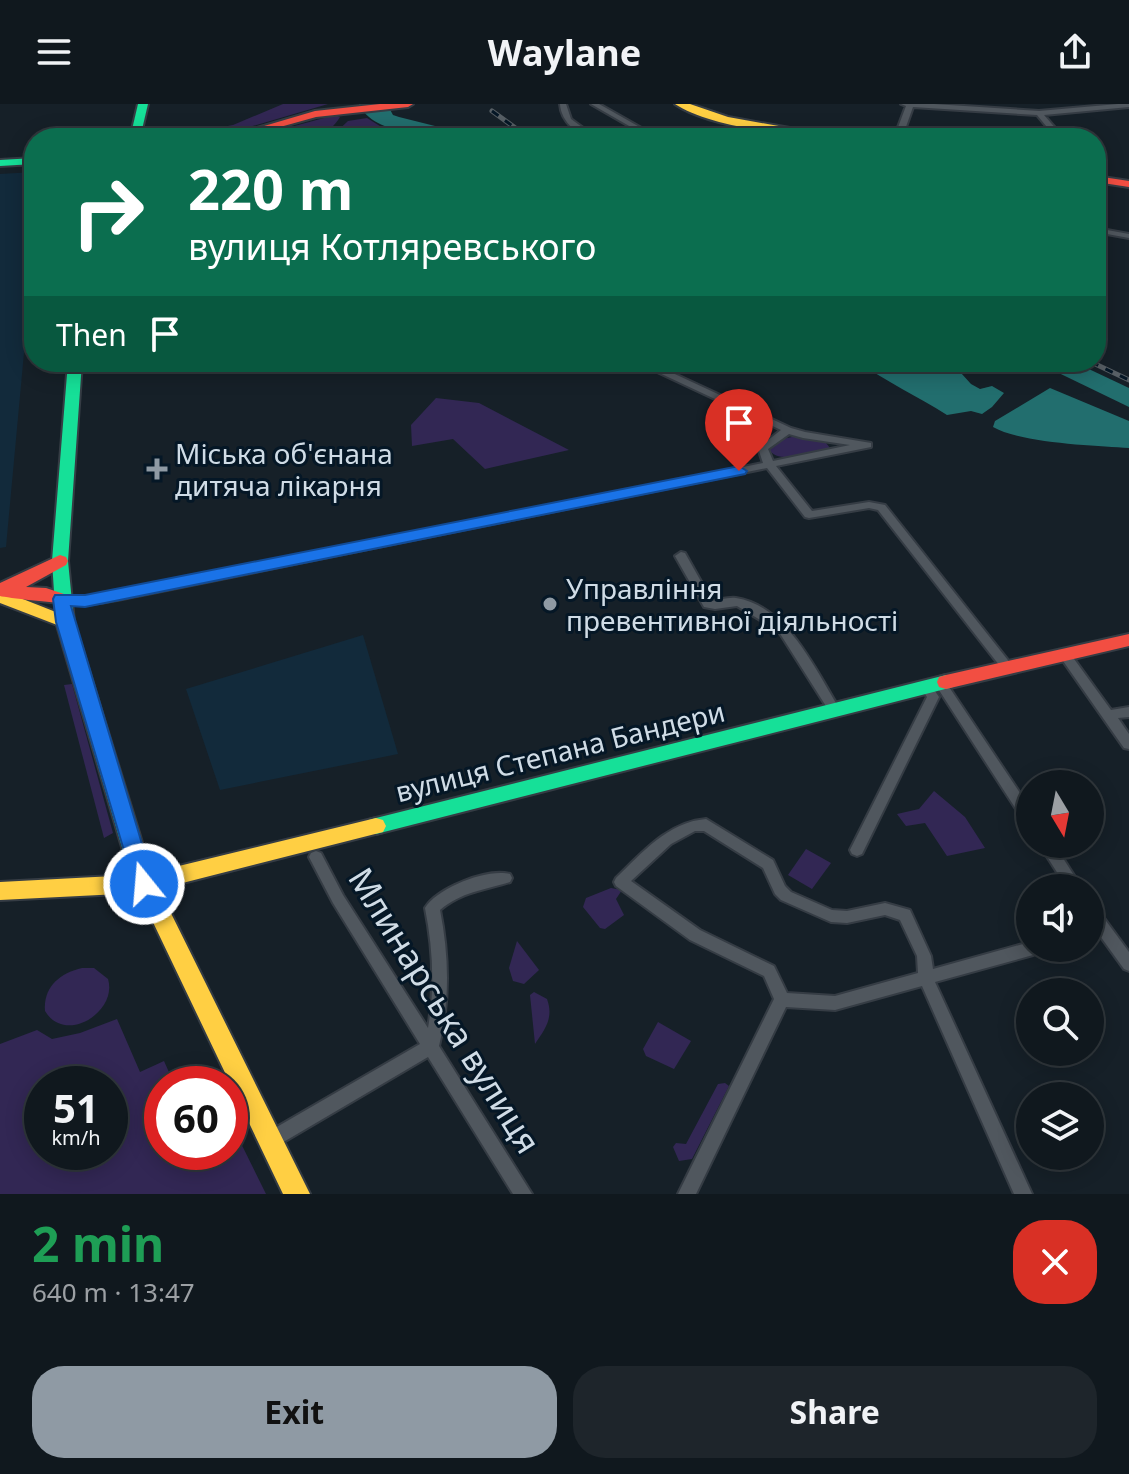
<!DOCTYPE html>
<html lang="en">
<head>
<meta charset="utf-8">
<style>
	:root { --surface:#10181e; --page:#1e252b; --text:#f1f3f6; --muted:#9ca0a4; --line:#30373c; --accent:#8f9aa4 }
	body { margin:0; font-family:"Noto Sans",sans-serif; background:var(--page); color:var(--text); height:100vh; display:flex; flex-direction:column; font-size:30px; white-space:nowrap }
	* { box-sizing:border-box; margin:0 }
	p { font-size:26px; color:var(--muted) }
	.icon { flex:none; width:44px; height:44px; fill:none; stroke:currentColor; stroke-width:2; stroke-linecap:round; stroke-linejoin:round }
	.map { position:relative; height:1090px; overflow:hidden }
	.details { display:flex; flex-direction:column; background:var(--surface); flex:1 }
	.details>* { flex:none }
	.hud { position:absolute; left:24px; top:24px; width:1082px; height:244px; border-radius:32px; box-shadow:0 4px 20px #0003,0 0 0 2px var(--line); background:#0b6e4f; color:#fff; overflow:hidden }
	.needle { width:52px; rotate:170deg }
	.controls { position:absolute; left:1016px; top:666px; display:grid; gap:16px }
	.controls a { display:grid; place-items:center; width:88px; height:88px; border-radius:50%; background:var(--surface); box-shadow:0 4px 20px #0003,0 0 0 2px var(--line); font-size:40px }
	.speed { position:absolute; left:24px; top:962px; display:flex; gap:16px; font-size:40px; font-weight:700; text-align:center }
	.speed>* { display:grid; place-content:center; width:104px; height:104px; border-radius:50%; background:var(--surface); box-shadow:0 4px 20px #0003,0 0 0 2px var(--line); line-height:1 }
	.speed small { font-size:20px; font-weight:400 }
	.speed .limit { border:12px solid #d22; background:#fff; color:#111 }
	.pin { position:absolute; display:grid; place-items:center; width:68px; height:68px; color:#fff; margin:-82px -34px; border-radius:50% 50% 50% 0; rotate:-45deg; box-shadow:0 0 8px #0007 }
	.pin .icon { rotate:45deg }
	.me { position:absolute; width:88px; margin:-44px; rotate:343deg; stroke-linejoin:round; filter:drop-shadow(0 0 6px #0008) }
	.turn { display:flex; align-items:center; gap:28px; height:168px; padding:0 32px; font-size:36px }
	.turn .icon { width:104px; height:104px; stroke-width:2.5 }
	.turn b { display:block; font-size:56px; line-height:68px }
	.then { display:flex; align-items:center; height:76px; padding:0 32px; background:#0003; gap:16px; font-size:30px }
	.round { display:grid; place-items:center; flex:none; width:84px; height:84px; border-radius:32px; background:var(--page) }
	.overview { display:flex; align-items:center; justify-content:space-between; height:136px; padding:0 32px }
	h1 { font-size:48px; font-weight:700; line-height:60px; color:#1e9e55 }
	.cta { display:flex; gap:16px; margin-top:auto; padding:16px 32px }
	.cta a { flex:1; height:92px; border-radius:32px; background:var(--accent); color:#111; font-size:32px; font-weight:700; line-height:92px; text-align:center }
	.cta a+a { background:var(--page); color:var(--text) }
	header { display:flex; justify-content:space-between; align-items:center; height:104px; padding:0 32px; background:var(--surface); font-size:36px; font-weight:700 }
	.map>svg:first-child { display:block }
	.built { fill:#122a3b }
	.green { fill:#322754; fill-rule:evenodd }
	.water { fill:#226e6e }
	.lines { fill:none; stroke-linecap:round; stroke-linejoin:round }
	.street-casing { stroke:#353c44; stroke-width:4 }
	.fast-casing { stroke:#353c44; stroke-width:4 }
	.slow-casing { stroke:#353c44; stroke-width:4 }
	.jam-casing { stroke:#353c44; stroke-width:4 }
	.street { fill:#50575e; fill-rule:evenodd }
	.fast { fill:#16e098; fill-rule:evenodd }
	.slow { fill:#ffcf43; fill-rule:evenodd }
	.jam { fill:#f24e42; fill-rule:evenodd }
	.rail-casing { stroke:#575f65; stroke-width:5 }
	.rail { stroke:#051726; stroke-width:3; stroke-dasharray:8; stroke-linecap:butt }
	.route { fill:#1a73e8; stroke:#114b97; stroke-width:2 }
	.poi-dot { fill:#8f9aa4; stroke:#051726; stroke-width:3 }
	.labels { text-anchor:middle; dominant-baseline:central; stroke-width:6; stroke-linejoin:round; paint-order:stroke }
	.poi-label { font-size:28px; fill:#d0dce6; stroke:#051726; text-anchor:start }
	.street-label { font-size:28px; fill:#d0dce6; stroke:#051726 }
	.near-street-label { font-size:34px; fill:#d0dce6; stroke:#051726 }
</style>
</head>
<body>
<header><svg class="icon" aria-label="menu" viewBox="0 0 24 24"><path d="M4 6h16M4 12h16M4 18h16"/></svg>Waylane<svg class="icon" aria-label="share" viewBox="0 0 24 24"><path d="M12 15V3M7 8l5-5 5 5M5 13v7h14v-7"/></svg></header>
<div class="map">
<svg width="1129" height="1090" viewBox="0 0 1129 1090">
	<rect width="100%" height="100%" fill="#162028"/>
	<g class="built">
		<path d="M34 68V199L25 238 6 443 0 444V70Z"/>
		<path d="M363 531 398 650 220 686 186 585Z"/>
	</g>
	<g class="green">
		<path d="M283 0H328L212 34H164L233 21Z"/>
		<path d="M335 11 340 13C323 43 281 34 250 34Z"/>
		<path d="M367 14 383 24 459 34H330L348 17Z"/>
		<path d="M436 294 479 299 569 346 485 365 453 335 412 342 411 321Z"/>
		<path d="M796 332 826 339 830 344C812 348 780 362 768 345L783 335Z"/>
		<path d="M72 580 113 729 104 734 64 581Z"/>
		<path d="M934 687 965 713 985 744 947 752 925 719 906 722 897 710 919 705Z"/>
		<path d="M806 745 831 759 812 785 788 771Z"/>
		<path d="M611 784 622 786 616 795 624 811 605 825 600 824 583 803 586 794Z"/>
		<path d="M517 837 539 866 524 880 513 877 509 864Z"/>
		<path d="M82 864H94L108 875C118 908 65 941 45 907 43 883 60 869 82 864Z"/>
		<path d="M534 888 547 895C554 914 545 925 535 940L530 891Z"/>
		<path d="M117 915 140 968 164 957 172 975 186 968 197 980H162V1048H230V1017L266 1090H0V940L37 926 52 935 80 929ZM42 980H110V1048H42Z"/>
		<path d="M658 918 691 937 674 965 646 952 643 945Z"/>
		<path d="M725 979 729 982 692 1055 679 1057 673 1043 676 1039 686 1040 718 980Z"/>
	</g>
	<g class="water">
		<path d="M359 0H387L393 11 399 13 439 23 459 22 498 34C463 34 374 37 359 0Z"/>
		<path d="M858 258H951L971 280 980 285 992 282 1004 289 992 303 982 310 971 307 947 311C917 292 887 278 858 258Z"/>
		<path d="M1036 258H1074L1129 284V303Z"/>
		<path d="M1050 284 1129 317V344C1096 342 1020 339 993 323L995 317Z"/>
	</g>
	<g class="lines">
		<g class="street-casing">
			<g id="street">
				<path d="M560 0H566L571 15 597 34C579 34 561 18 560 0Z"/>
				<path d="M591 0H599L659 34H650Z"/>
				<path d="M901 0H934L1039 7 1118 0H1129V3L1044 11 1064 34H1056L1037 11 913 3 902 34H894L906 2Z"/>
				<path d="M1096 124 1129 130V134L1096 128Z"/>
				<path d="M636 258H649L791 324 805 328 871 339V343L776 362 812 407 869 398 885 401 1011 560 1013 563 1011 566H1003L878 406 869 404 809 414 805 413 767 364 147 490C124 494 74 509 55 495L61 491 85 493 147 482 763 359 758 344 781 326ZM789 330 803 334 850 341 773 357 768 345Z"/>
				<path d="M681 448 685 449 712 497C720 496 728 493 736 494 787 502 815 565 839 604L841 607 839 610H831L779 528 775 525 737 502 715 505 704 503 675 452Z"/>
				<path d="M1065 547 1069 548 1111 606 1129 603V613L1118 614 1129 630V645L1124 644 1061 554 1059 551 1061 548Z"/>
				<path d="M941 575 945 577 1030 704V721L1025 719 937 583 935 580 937 577Z"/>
				<path d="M927 579 931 581 939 593 862 750 857 752 852 750 850 746 927 593 921 584 923 581Z"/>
				<path d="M706 715 773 756 785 782 791 788 832 806 847 807 885 799 910 806 931 852 933 865 1030 838V844H1040L1038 849 1033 851 935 878 1032 1090H1014L922 882 835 906 786 903 696 1090H678L774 895 764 872 690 836 616 782 614 778 616 774C642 749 668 718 706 715ZM695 727H704L763 764 775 790 781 796 831 818 847 819 885 811 900 816 917 852 918 869 835 892 787 889 774 862 700 826 631 777 671 740Z"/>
				<path d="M1039 740H1054L1082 784H1067Z"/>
				<path d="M316 747 321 749 343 791 428 924C435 884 433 844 425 804 437 784 487 764 510 770L512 774 510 778C484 786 461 788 440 806 449 851 450 897 439 942L532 1090H513L428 953 275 1043 269 1045 263 1043 261 1037 263 1031 420 940 333 799 309 753 311 749Z"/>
				<path d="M1090 800 1095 802 1129 848V867L1124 865 1090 818Z"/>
			</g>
		</g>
		<g class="fast-casing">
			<g id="fast">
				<path d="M138 0H148L140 34H130Z"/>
				<path d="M34 54V60L0 62V56Z"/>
				<path d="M68 258H82L68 457 74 518 153 774 150 780 142 783 134 780 131 774 56 518 52 457Z"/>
				<path d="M946 571 953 573 955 578 953 583 376 730 369 728 366 722 369 716 376 714Z"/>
			</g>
		</g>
		<g class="slow-casing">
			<g id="slow">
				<path d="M675 0H690L728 13 846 34C803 34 710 24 675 0Z"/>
				<path d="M0 486 71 514 74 518 65 524 0 499Z"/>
				<path d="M376 714 383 716 386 722 383 728 159 785 310 1090H283L139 789 0 796V778L133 771 142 765 150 769Z"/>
			</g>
		</g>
		<g class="jam-casing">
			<g id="jam">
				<path d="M380 0H413L408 3 316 13 240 34H223L315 7Z"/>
				<path d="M1096 72 1129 77V83L1096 78Z"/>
				<path d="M60 451 66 453 68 457 66 461 26 483 46 484 67 491 70 495 67 499C63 500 8 494 0 492V479Z"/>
				<path d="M1129 530V542L946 585 939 583 937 578 939 573 946 571Z"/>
			</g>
		</g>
		<use href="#street" class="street"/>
		<use href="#fast" class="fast"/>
		<use href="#slow" class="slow"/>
		<use href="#jam" class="jam"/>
		<g class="rail-casing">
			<g id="rail">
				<path d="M492 7 529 34"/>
				<path d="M1091 258 1129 276"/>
			</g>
		</g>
		<use href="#rail" class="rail"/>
	</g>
	<path class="route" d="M739 362 747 367 745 370 85 503 71 502 154 780 151 787 144 790 136 787 56 518 53 495 55 491H85Z"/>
	<g class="poi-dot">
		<path d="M153 353h8v8h8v8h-8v8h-8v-8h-8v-8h8z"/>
		<circle cx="550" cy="500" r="8"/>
	</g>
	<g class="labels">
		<g class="poi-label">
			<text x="175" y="349">Міська об'єнана<tspan x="175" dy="32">дитяча лікарня</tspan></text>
			<text x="566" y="484">Управління<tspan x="566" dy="32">превентивної діяльності</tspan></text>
		</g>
		<g class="street-label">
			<text transform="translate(560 647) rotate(-14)">вулиця Степана Бандери</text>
		</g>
		<g class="near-street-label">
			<text transform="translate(445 906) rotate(58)">Млинарська вулиця</text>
		</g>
	</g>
</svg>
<div class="controls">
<a><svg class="needle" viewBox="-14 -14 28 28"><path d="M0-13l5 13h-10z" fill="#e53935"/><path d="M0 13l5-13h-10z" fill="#9ca0a4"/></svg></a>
<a><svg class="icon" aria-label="sound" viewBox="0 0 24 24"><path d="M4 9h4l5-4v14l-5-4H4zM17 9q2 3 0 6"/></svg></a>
<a><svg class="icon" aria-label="search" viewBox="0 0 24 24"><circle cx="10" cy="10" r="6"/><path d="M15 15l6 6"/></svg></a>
<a><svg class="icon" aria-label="layers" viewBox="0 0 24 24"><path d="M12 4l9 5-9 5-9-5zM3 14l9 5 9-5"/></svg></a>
</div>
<div class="speed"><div>51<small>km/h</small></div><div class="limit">60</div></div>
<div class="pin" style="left:739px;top:367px;background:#d93025"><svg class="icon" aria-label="arrive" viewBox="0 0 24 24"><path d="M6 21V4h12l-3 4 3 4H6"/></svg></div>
<svg class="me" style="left:144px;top:780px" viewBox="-20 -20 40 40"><circle r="17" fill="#1a73e8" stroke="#fff" stroke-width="3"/><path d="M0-11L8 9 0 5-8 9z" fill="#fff"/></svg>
<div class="hud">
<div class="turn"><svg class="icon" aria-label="right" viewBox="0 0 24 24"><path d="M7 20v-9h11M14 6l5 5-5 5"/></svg><div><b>220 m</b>вулиця Котляревського</div></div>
<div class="then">Then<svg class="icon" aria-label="arrive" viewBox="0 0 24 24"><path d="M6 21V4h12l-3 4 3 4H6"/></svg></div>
</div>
</div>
<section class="details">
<div class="overview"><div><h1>2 min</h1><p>640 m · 13:47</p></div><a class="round" style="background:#d93025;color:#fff"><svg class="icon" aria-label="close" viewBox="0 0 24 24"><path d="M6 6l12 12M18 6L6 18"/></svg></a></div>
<div class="cta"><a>Exit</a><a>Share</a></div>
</section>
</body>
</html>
